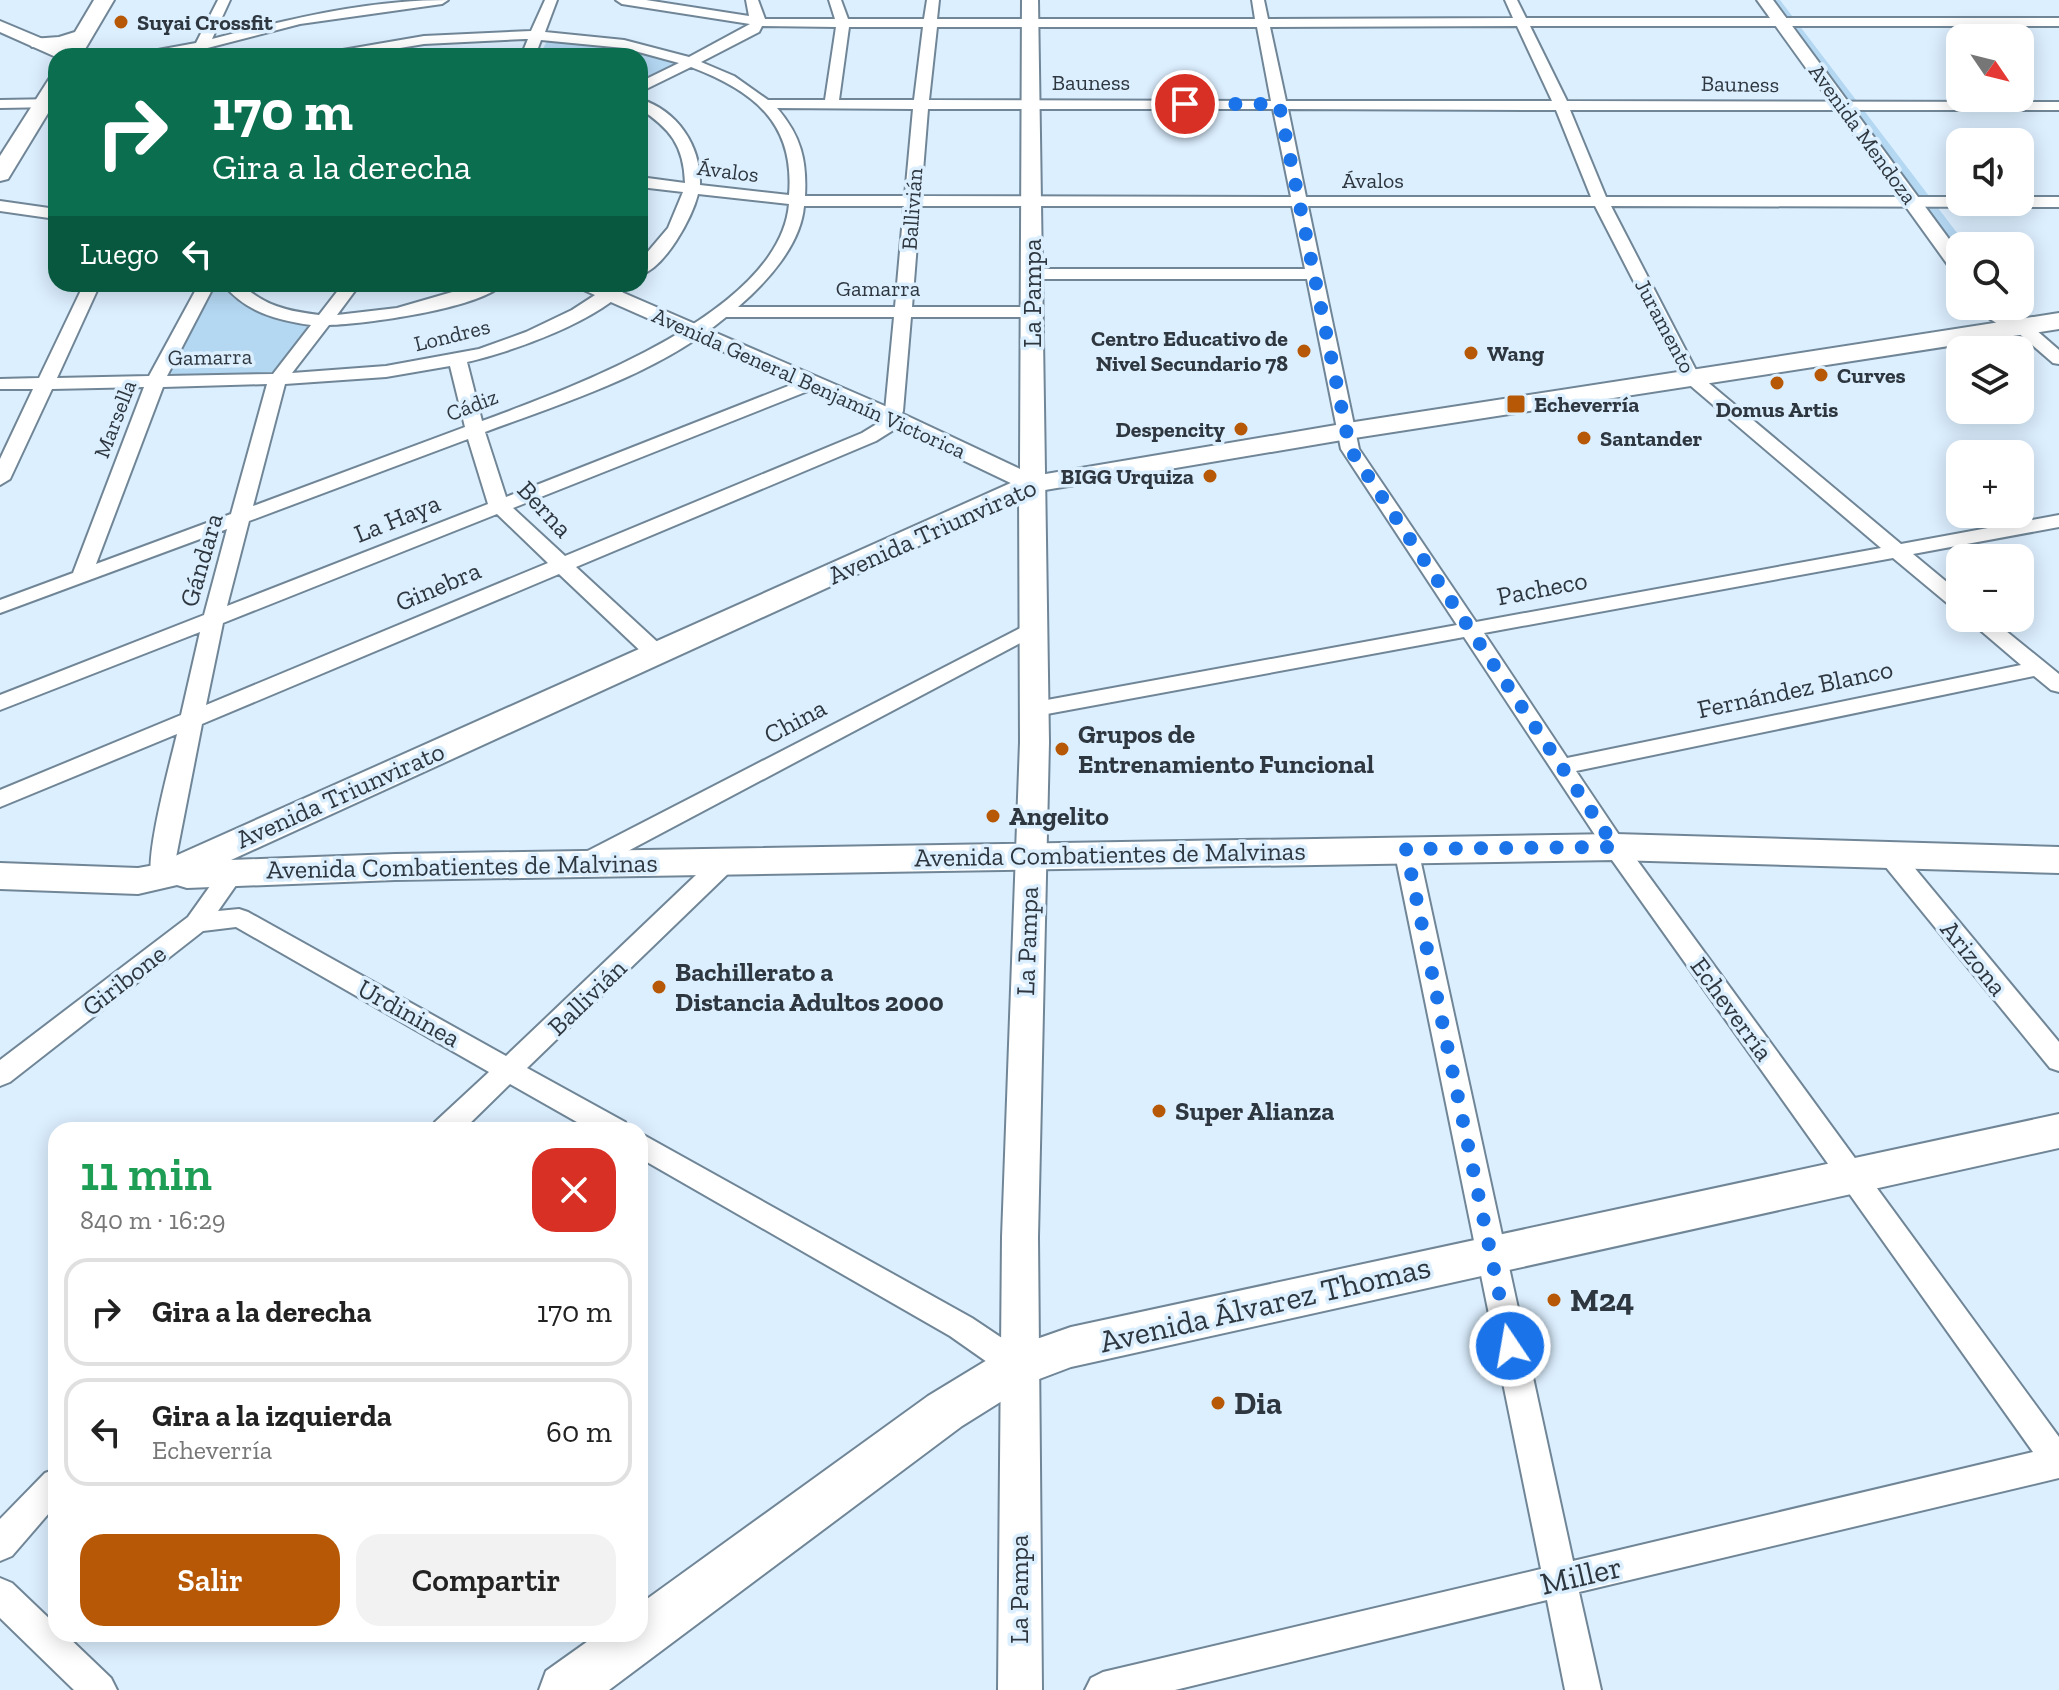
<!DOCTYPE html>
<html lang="es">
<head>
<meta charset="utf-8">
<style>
	:root { --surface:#fff; --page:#f2f2f2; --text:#222; --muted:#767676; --line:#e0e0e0; --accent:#b65805 }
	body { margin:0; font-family:"Zilla Slab",serif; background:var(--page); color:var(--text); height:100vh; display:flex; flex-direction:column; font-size:30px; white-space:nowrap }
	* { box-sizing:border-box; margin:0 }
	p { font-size:26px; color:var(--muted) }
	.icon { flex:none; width:44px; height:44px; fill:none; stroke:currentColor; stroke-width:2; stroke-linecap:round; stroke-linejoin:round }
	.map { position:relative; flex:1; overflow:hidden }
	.panel { position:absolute; left:48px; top:1122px; width:600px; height:520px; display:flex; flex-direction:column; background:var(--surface); border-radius:24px; box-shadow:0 4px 20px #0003 }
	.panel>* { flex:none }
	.top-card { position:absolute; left:48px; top:48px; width:600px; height:244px; border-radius:24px; box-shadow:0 4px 20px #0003; background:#0b6e4f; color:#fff; overflow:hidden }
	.needle { width:52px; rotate:125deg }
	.controls { position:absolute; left:1946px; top:24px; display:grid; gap:16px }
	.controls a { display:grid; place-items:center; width:88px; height:88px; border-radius:16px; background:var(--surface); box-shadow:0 4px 20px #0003; font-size:40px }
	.pin { position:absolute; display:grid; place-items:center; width:68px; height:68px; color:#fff; margin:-34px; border:4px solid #fff; border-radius:50%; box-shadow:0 2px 8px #0007 }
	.me { position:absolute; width:88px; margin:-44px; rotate:348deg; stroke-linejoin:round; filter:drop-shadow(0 0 6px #0008) }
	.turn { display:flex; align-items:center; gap:28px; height:168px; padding:0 32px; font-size:36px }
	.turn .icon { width:104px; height:104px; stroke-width:2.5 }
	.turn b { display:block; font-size:56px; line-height:68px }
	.then { display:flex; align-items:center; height:76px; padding:0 32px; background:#0003; gap:16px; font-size:30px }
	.round { display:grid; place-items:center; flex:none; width:84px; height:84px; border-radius:24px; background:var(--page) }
	.head { display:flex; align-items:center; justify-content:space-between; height:136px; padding:0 32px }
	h1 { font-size:48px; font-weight:600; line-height:60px; color:#1e9e55 }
	.button { display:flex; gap:16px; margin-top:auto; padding:16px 32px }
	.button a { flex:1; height:92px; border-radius:24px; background:var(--accent); color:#fff; font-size:32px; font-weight:600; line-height:92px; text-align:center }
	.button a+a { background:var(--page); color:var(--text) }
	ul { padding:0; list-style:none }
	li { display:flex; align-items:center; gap:24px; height:108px; margin:0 16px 12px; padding:0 16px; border:4px solid var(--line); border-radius:24px }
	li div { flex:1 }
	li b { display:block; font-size:30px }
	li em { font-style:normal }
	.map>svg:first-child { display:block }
	.green { fill:#b4d7f2 }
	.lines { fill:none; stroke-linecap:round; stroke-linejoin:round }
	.minor-casing { stroke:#708697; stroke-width:4 }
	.tertiary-casing { stroke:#708697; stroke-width:4 }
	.secondary-casing { stroke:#708697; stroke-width:4 }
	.minor { fill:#fff; fill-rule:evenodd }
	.tertiary { fill:#fff; fill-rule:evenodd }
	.secondary { fill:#fff; fill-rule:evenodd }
	.route { stroke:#1a73e8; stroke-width:14; stroke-dasharray:0 25.2 }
	.poi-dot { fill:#b65805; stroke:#dcefff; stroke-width:3 }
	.labels { text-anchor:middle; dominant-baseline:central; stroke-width:7; stroke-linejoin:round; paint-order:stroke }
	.far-poi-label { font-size:22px; font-weight:bold; fill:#2e373f; stroke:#dcefff; text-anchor:start }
	.far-street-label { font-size:22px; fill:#2e373f; stroke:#dcefff }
	.street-label { font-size:26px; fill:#2e373f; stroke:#dcefff }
	.poi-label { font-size:26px; font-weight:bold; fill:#2e373f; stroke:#dcefff; text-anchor:start }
	.near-poi-label { font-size:32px; font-weight:bold; fill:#2e373f; stroke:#dcefff; text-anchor:start }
	.near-street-label { font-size:32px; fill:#2e373f; stroke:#dcefff }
</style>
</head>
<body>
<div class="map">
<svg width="2059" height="1690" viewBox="0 0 2059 1690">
	<rect width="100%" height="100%" fill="#dcefff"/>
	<g class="green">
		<path d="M1765 0H1780L1967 246H1960V268Z"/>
		<path d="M547 41 619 48 679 64 640 83V56H539Z"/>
		<path d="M211 284H226L254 308 308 326 274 372 179 378 166 370Z"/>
	</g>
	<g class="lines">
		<g class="minor-casing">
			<g id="minor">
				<path d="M218 0H230L212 39C289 19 368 0 448 0L442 4 300 24 188 53 140 56 147 52 196 43Z"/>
				<path d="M545 0H557L545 32 624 40 689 57 750 24 622 4 616 0H646L749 16 746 0H758L765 19H835L829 0H841L848 19H924L927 0H939L937 19H1255L1252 0H1264L1268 19 1513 18 1505 0H1517L1526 18H2059V26H1530L1567 101 2059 102V110H1570L1606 197H1960V202H2020V197H2059V207L1611 206 1698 374 1901 544 2059 515V527L1913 554 1960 593V610L1953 608 1893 558 1484 633 1567 758 2021 665 1966 618H1990L2059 674V692L2051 690 2034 676 1576 771 1623 841 2059 1437V1478L1579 1592 1601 1690H1565L1547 1600 1175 1690H1085L1091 1678 1103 1672 1541 1569 1394 849 1397 843 1406 841 1415 843 1418 849 1573 1561 2033 1452 1607 853 1464 637 1036 716 1028 714 1025 709 1028 704 1036 702 1457 625 1341 449 1307 279H1033L1025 274 1033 269H1305L1292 206H920L912 307H1033L1041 312 1033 317H911L903 411 895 429 876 441 576 567 665 649 668 654 665 659H649L559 574 202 724 171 883 162 886 153 883C142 864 171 760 177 734L0 807V790L181 715 200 632 0 710V695L204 615 227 529 0 613V600L73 573 144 387 52 389 10 479 0 485V459L33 389H0V379L39 378 84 284H100L57 378 149 376 199 284H215L167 376 273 374 311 325C276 320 246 312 223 284H241C265 306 287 311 319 315L343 284H360L337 315 397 308 480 284H503C478 309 365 324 329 325L292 373 386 366 479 349 526 332 572 310 612 284H631C599 321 514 351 467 362L482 421C569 389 780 313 789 204L698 194C692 218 665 268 640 275V261L668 228 683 192 640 187V177L685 183C684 146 670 128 640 109V99C678 111 701 146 700 185L789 195C795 123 754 91 691 67L640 92V82L679 63 624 48 541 40 535 56H521L528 39H525L424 44 352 56H324L331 52 424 36 531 31ZM762 26 836 27 825 100H768L734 76 701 62 759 32ZM1517 26 1552 101H1286L1270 27ZM849 27H923L914 100H839ZM937 27H1257L1271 101 929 100ZM777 108 913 109 905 196H805C807 160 801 136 777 108ZM928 109H1273L1291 197 921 196ZM1288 109 1556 110 1591 197H1306ZM804 206H904L895 307H738C766 283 801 245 804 206ZM1308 206H1595L1685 381 1881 548 1476 622 1359 449ZM726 317H894L885 411 880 422 862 433 565 556 513 508 818 387 821 383 818 379H806L506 497 485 432C566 402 659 373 726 317ZM450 366 465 427 253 506 285 384 386 377ZM267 384 231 514 96 564 163 387ZM468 439 488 504 227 606 249 521ZM497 514 548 563 206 705 223 623Z"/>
				<path d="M56 99V107L0 108V100Z"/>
				<path d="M0 201 56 209V219L0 211Z"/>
				<path d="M2022 322 2028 323 2059 350V364L2053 363 2016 331 2013 327Z"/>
				<path d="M1032 622 1043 628 1039 633 594 869 585 872 576 869 573 863 576 857Z"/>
				<path d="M1889 846 1898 848 2059 1042V1071L2050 1068 1880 860 1877 854 1880 848Z"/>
				<path d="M726 853 735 855 738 861 735 867 527 1068 625 1122 629 1130H591L510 1084 463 1130H431L435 1122 489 1072 236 927 203 931 10 1082 0 1086V1060L188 917 225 865 234 862 243 865 246 871 218 911 239 909 248 912 506 1056 717 855Z"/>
				<path d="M640 1133 972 1318 1029 1356 1033 1366 1029 1376 1018 1380 1007 1376 950 1336 640 1158Z"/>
				<path d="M56 1469V1505L12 1556 0 1561V1519L45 1473Z"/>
				<path d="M0 1578 12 1583 56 1625V1634H65L111 1678 117 1690H74L0 1618Z"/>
			</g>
		</g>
		<g class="tertiary-casing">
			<g id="tertiary">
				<path d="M1022 0H1038L1049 742 1038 1237 1042 1690H998L1002 1237 1020 742 1019 487 885 423 579 288 576 284H603L901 413 1020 469Z"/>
				<path d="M1757 0H1773L1960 254V274L1953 272Z"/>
				<path d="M0 21 74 52 77 56 56 57 0 32Z"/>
				<path d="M1977 306H1999L2033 327 2022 333C2005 329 1987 320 1977 306Z"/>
			</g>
		</g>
		<g class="secondary-casing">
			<g id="secondary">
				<path d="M94 0H114L81 56H61L66 48 32 47 29 43 32 39 59 37 75 32Z"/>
				<path d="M56 77V100L8 179 0 181V156L49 79Z"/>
				<path d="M2059 313V329L1348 439 1039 491 231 860 395 854 1615 834 2059 847V873L1615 860 395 880 187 888 177 885 138 894 0 889V863L138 868 155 865 1022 478 1348 423Z"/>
				<path d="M2059 1114V1148L1071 1367 1034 1381 962 1426 609 1690H539L546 1671 598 1634H640V1604L928 1396 1002 1351 1071 1327Z"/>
			</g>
		</g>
		<use href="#minor" class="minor"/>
		<use href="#tertiary" class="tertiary"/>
		<use href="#secondary" class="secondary"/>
	</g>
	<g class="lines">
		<path class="route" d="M1185 104H1279L1350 449 1615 847 1406 849 1510 1346"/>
	</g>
	<g class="poi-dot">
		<circle cx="121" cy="22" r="8"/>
		<circle cx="1304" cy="351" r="8"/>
		<circle cx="1471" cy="353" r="8"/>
		<circle cx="1821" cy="375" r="8"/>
		<circle cx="1777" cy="383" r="8"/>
		<rect x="1506" y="394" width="20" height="20" rx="4"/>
		<circle cx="1241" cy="429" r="8"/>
		<circle cx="1584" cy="438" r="8"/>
		<circle cx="1210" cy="476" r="8"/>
		<circle cx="1062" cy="749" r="8"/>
		<circle cx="993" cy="816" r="8"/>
		<circle cx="659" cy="987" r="8"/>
		<circle cx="1159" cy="1111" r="8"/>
		<circle cx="1554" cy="1300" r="8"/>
		<circle cx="1218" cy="1403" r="8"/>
	</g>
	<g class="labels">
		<g class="far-poi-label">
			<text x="137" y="22">Suyai Crossfit</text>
			<text x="1288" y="338" text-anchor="end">Centro Educativo de<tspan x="1288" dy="25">Nivel Secundario 78</tspan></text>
			<text x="1487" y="353">Wang</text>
			<text x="1837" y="375">Curves</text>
			<text x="1534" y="404">Echeverría</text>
			<text x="1777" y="409" text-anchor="middle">Domus Artis</text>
			<text x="1225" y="429" text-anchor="end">Despencity</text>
			<text x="1600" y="438">Santander</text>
			<text x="1194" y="476" text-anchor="end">BIGG Urquiza</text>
		</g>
		<g class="far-street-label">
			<text x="1091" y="82">Bauness</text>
			<text transform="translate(1740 84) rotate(1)">Bauness</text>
			<text transform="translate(1863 134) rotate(54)">Avenida Mendoza</text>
			<text transform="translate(728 171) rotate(7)">Ávalos</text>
			<text x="1373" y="180">Ávalos</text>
			<text transform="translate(912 209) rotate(-86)">Ballivián</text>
			<text x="878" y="288">Gamarra</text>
			<text transform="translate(1665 326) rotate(62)">Juramento</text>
			<text transform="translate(452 335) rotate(-14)">Londres</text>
			<text transform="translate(210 357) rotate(-1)">Gamarra</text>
			<text transform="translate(809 383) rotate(24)">Avenida General Benjamín Victorica</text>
			<text transform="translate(472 405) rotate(-21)">Cádiz</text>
			<text transform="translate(115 419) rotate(-69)">Marsella</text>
		</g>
		<g class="street-label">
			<text transform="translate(1032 293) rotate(-90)">La Pampa</text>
			<text transform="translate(545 509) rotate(47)">Berna</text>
			<text transform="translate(397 518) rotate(-22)">La Haya</text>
			<text transform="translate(932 531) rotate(-24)">Avenida Triunvirato</text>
			<text transform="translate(201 560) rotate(-74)">Gándara</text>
			<text transform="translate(438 586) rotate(-23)">Ginebra</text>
			<text transform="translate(1542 588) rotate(-11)">Pacheco</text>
			<text transform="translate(1795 689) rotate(-12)">Fernández Blanco</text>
			<text transform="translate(795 721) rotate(-28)">China</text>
			<text transform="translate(340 795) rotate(-24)">Avenida Triunvirato</text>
			<text transform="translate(1110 854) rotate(-1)">Avenida Combatientes de Malvinas</text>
			<text transform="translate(462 866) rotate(-1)">Avenida Combatientes de Malvinas</text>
			<text transform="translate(1027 941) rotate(-88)">La Pampa</text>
			<text transform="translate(1974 958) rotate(51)">Arizona</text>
			<text transform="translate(124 980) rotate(-38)">Giribone</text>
			<text transform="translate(587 997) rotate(-44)">Ballivián</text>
			<text transform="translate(1732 1009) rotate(54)">Echeverría</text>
			<text transform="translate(409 1013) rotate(29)">Urdininea</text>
			<text transform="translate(1019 1589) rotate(-90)">La Pampa</text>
		</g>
		<g class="poi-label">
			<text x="1078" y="734">Grupos de<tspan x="1078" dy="30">Entrenamiento Funcional</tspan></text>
			<text x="1009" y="816">Angelito</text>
			<text x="675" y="972">Bachillerato a<tspan x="675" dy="30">Distancia Adultos 2000</tspan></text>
			<text x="1175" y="1111">Super Alianza</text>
		</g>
		<g class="near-poi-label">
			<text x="1570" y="1300">M24</text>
			<text x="1234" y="1403">Dia</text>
		</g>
		<g class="near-street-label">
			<text transform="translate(1265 1304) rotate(-13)">Avenida Álvarez Thomas</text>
			<text transform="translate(1581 1575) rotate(-13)">Miller</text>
		</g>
	</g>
</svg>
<div class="controls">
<a><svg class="needle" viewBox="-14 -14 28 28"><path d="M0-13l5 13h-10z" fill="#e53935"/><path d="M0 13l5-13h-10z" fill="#767676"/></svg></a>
<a><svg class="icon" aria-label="sound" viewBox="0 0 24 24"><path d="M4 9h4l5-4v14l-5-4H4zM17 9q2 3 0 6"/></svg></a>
<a><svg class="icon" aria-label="search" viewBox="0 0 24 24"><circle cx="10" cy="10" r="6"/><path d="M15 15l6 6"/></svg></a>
<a><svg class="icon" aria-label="layers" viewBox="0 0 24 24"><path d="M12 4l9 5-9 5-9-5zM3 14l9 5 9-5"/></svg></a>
<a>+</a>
<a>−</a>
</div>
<div class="pin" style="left:1185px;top:104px;background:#d93025"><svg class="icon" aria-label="arrive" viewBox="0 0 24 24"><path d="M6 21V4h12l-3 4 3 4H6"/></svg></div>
<svg class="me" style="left:1510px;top:1346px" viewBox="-20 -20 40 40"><circle r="17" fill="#1a73e8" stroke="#fff" stroke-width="3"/><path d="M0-11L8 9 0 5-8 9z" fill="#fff"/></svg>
<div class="top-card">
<div class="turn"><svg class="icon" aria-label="right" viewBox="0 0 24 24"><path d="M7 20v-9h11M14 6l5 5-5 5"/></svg><div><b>170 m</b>Gira a la derecha</div></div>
<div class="then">Luego<svg class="icon" aria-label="left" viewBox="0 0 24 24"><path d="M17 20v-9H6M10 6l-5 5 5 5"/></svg></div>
</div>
<section class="panel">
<div class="head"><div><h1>11 min</h1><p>840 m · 16:29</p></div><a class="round" style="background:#d93025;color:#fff"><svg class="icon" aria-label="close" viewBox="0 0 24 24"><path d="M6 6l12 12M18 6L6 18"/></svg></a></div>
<ul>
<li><svg class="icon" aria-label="right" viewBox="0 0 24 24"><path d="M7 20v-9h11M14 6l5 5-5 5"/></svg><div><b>Gira a la derecha</b></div><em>170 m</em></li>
<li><svg class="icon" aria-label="left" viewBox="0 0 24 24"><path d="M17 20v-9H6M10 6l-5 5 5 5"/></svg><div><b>Gira a la izquierda</b><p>Echeverría</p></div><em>60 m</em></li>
</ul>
<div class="button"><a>Salir</a><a>Compartir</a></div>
</section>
</div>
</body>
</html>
